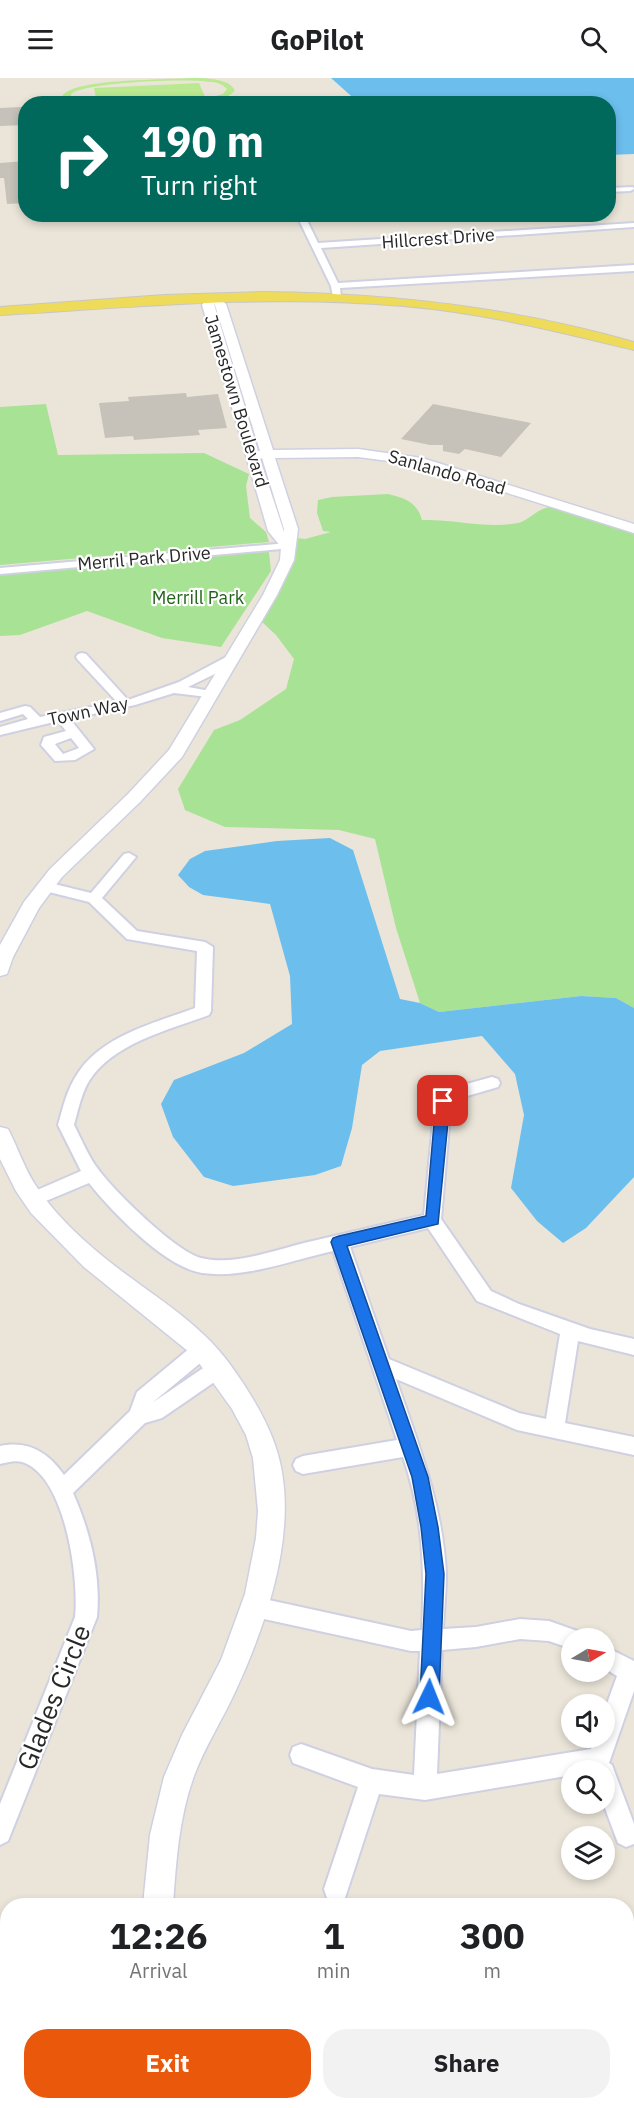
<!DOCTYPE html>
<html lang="en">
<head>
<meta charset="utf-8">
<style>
	:root { --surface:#fff; --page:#f2f2f2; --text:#202124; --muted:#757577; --accent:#ea580c }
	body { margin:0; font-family:"IBM Plex Sans",sans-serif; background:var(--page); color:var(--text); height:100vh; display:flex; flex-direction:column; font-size:22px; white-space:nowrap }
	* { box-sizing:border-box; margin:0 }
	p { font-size:20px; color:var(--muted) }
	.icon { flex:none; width:33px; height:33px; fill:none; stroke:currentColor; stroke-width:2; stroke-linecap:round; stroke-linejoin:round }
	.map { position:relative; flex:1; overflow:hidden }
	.side { position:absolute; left:0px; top:1820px; width:634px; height:212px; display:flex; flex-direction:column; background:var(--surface); border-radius:24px 24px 0 0; box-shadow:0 3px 9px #0003 }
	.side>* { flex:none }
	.guide { position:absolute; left:18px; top:18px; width:598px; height:126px; border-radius:24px; box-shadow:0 3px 9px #0003; background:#00695c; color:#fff; overflow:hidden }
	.needle { width:39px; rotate:80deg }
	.tools { position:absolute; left:561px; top:1550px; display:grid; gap:12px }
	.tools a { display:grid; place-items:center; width:54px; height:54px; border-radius:50%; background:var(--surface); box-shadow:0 3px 9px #0003; font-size:30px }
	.pin { position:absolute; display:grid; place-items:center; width:51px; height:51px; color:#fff; margin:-26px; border-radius:12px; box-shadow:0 3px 9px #0006 }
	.me { position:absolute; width:66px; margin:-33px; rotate:2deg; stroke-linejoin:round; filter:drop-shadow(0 0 4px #0008) }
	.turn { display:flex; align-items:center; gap:21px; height:126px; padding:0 24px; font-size:27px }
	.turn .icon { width:78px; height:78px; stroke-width:2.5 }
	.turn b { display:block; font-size:42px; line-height:51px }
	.eta { display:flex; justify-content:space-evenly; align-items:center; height:102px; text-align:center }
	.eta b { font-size:36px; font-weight:700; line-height:42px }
	.primary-button { display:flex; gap:12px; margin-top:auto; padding:12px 24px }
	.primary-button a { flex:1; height:69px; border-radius:24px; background:var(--accent); color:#fff; font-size:24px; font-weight:700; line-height:69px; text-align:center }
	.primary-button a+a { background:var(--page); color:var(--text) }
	header { display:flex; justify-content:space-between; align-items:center; height:78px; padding:0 24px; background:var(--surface); font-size:27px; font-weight:700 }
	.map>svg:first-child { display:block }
	.green { fill:#a8e295 }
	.pitch { fill:#bbe991 }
	.water { fill:#6cbeed }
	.building { fill:#c6c2b9 }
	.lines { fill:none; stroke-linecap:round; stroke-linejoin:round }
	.minor-casing { stroke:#cfd0e1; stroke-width:4 }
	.tertiary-casing { stroke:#cfd0e1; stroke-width:3 }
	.primary-casing { stroke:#c7c7c7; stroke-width:2 }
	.minor { fill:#fff; fill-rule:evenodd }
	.tertiary { fill:#fff; fill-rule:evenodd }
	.primary { fill:#efdb5a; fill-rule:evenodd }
	.route { fill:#1a73e8; stroke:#114b97; stroke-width:1.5 }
	.labels { text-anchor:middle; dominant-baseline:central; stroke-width:4.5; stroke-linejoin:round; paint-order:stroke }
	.far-street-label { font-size:18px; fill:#282828; stroke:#fff }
	.far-park-label { font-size:18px; fill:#22631a; stroke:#fff }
	.near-street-label { font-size:26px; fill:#282828; stroke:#fff }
</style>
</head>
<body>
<header><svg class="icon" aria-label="menu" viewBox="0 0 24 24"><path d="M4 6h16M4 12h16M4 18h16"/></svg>GoPilot<svg class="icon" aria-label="search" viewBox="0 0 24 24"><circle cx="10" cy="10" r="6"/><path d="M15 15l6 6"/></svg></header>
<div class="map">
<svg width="634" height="2030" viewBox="0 0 634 2030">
	<rect width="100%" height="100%" fill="#ebe5d9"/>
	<g class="green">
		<path d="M46 326 58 377 204 375 249 396 246 408 250 440 266 454 269 464 0 487V329Z"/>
		<path d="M388 416C405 420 417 424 422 442 454 441 487 451 518 445 530 442 537 430 551 429 561 428 619 449 634 454V930L616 920 581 918 439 934 420 925 396 850 375 761 339 752 225 749 185 732 178 711 214 652 240 642 286 611 294 581 276 557 261 543 296 469V460L305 461 331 454 323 453 317 435 318 422 332 419Z"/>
		<path d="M268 466 271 493 221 569 162 560 87 533 20 557 0 558V489Z"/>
	</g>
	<g class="pitch">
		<path d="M191 0C205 0 228 0 235 12 223 31 148 26 126 25L204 21 223 16 227 11C222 6 217 4 210 4 188 0 86 4 71 16L72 22 83 25H70L62 19C69 0 169 2 191 0Z"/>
		<path d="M199 5 205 19 97 25 94 10Z"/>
	</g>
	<g class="water">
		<path d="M331 0H634V76L609 77V26L359 25Z"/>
		<path d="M330 760 353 772 400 921 420 925 439 934 581 918 616 920 634 930V1099L586 1150 563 1165 537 1143 511 1110 524 1037 515 996 482 958 380 973 362 987 352 1050 341 1088 315 1097 233 1108 204 1099 173 1059 161 1026 174 1002 244 975 292 946 290 898 270 826 203 817 189 809 178 797 190 781 205 773 277 763Z"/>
	</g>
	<g class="building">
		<path d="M20 29H26V47L0 48V30Z"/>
		<path d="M26 83V125L7 126 4 100H0V85Z"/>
		<path d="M186 315 187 319 218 316 227 350 198 352 200 357 134 362 133 358 105 360 99 325 129 323 128 319Z"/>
		<path d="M433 326 531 345 501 379 465 371 459 376 443 373V367H430L401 361Z"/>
	</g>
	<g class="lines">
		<g class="minor-casing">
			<g id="minor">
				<path d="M633 109 634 111 630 113 609 114V110Z"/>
				<path d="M296 136H304L318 165 634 145V149L321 170 338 205 634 187V193L340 210 341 219 337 222 333 219 331 208Z"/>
				<path d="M288 465 292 466V470L0 496V490Z"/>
				<path d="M82 575 86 576 128 622 179 604 228 578 232 577 238 581 221 593 188 609 216 614 218 617 216 620 174 615 135 627 70 641 94 671 75 682 55 683 41 667 44 659 66 653 58 643 0 657V649L28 641 23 636 0 643V635L25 628 30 629 40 639 117 624 78 582 76 579 78 576ZM71 660 79 670 63 676 55 666Z"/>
				<path d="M129 775 136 779 102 820 137 853 205 864 213 869 211 933 209 937C169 952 113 965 89 1003 81 1016 78 1033 74 1047 82 1062 88 1078 98 1091 114 1113 175 1173 201 1180 233 1188 272 1173 304 1165 344 1156 384 1146 424 1137L435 1023 445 1012 492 999 498 1001 500 1005 498 1009 457 1021 451 1025 441 1141 491 1213 519 1226 590 1251 634 1261V1277L578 1263 565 1345 634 1359V1377L517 1352 396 1301C418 1365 443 1427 446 1496 446 1514 444 1532 443 1551L476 1549 520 1541 549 1543 580 1554 582 1560H572V1571L549 1563 520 1561 476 1569 442 1572 437 1696 591 1671 595 1659H604V1634L617 1598 604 1590V1568L634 1583V1613L609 1685 612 1687 634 1746V1766L626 1769 618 1765 603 1725 604 1692H572V1697L425 1722 379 1716 345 1820 336 1823 327 1820 324 1811 358 1709 293 1685 290 1677 293 1669 301 1666 372 1691 414 1697 420 1573H411L255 1539 247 1536 244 1529 247 1522 255 1519 411 1553 422 1552C425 1491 423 1437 403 1379L303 1396 296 1393 293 1387 296 1381 303 1378 397 1362 333 1173C292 1182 245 1201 202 1195 165 1189 112 1134 89 1105L34 1128 28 1126 25 1121 28 1116 81 1093 58 1047C63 1029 67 1011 78 995 103 957 155 945 195 930L197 873 127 861 89 824 41 812 39 809 46 804 91 815 124 776ZM428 1150 477 1223 560 1256 546 1341 519 1335 389 1281 350 1169Z"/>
				<path d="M203 1263 210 1265 212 1271 210 1277 152 1325 212 1284 219 1282 226 1284 229 1290 226 1296 162 1340 145 1345 73 1415C90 1453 101 1497 97 1539L8 1763 0 1767V1726L75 1539C79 1500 66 1405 27 1386 18 1381 9 1384 0 1386V1368C28 1362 48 1374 64 1397L130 1333 137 1314 196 1265Z"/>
				<path d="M8 1932V1958L0 1960V1934Z"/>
			</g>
		</g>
		<g class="tertiary-casing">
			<g id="tertiary">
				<path d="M213 216 226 226 273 372 358 371 422 380 634 446V455L419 387 358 379 275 380 298 451 294 482 277 517 182 679 140 724 62 799 39 830 13 879 7 896 0 898V867L24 824 50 791 128 716 169 672 263 517 280 482 281 469 268 453 202 227 209 217ZM214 226 215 227 260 373H258ZM262 380 284 451V454L260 381Z"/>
				<path d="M0 1049 8 1051C18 1070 24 1090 36 1108 53 1134 77 1157 101 1177 143 1212 196 1240 229 1285 247 1310 265 1338 275 1367 302 1444 268 1542 236 1612 223 1641 205 1668 194 1698 179 1739 176 1784 173 1827H143L150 1757 164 1699 182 1657 221 1582 245 1516 256 1460 258 1433 253 1380 246 1357 232 1331 194 1278 84 1189 31 1135 16 1113 0 1081Z"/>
				<path d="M155 2024H188L190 2030H156Z"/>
			</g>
		</g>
		<g class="primary-casing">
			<path id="primary" d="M262 214C389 215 512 229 634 264V272C555 253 485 235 403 228 268 216 135 229 0 237V229L164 217Z"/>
		</g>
		<use href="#minor" class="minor"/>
		<use href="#tertiary" class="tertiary"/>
		<use href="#primary" class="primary"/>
	</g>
	<path class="route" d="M443 1018 450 1023 438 1146 347 1168 428 1399 438 1449 444 1496 439 1619 436 1625 429 1628 423 1625 420 1619 426 1496 421 1449 412 1399 331 1164 333 1160 339 1158 426 1138 436 1023Z"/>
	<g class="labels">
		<g class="far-street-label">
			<text transform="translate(438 160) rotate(-4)">Hillcrest Drive</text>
			<text transform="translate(237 323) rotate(73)">Jamestown Boulevard</text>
			<text transform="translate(447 394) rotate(16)">Sanlando Road</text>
			<text transform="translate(144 480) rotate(-5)">Merril Park Drive</text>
			<text transform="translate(88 633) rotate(-12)">Town Way</text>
		</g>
		<g class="far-park-label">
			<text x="198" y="519">Merrill Park</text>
		</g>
		<g class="near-street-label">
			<text transform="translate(53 1619) rotate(-68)">Glades Circle</text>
		</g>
	</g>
</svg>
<div class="tools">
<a><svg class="needle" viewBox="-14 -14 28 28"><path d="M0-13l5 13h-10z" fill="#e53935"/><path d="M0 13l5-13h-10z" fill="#757577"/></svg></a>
<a><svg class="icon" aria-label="sound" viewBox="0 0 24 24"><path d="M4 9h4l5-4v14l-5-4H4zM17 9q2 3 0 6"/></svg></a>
<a><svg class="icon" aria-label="search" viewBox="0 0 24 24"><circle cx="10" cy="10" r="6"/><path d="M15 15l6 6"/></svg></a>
<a><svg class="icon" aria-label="layers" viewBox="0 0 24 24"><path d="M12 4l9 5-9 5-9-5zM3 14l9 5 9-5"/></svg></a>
</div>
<div class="pin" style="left:443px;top:1023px;background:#d93025"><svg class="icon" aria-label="arrive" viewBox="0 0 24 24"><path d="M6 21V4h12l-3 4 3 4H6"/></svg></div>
<svg class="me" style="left:429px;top:1619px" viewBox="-20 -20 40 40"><path d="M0-17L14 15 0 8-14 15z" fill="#1a73e8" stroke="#fff" stroke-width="4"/></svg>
<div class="guide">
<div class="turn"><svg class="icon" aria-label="right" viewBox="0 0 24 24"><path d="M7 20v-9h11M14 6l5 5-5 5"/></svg><div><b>190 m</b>Turn right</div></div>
</div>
<section class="side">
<div class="eta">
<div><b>12:26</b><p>Arrival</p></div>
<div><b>1</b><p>min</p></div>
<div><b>300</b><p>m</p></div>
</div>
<div class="primary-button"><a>Exit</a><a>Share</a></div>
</section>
</div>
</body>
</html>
